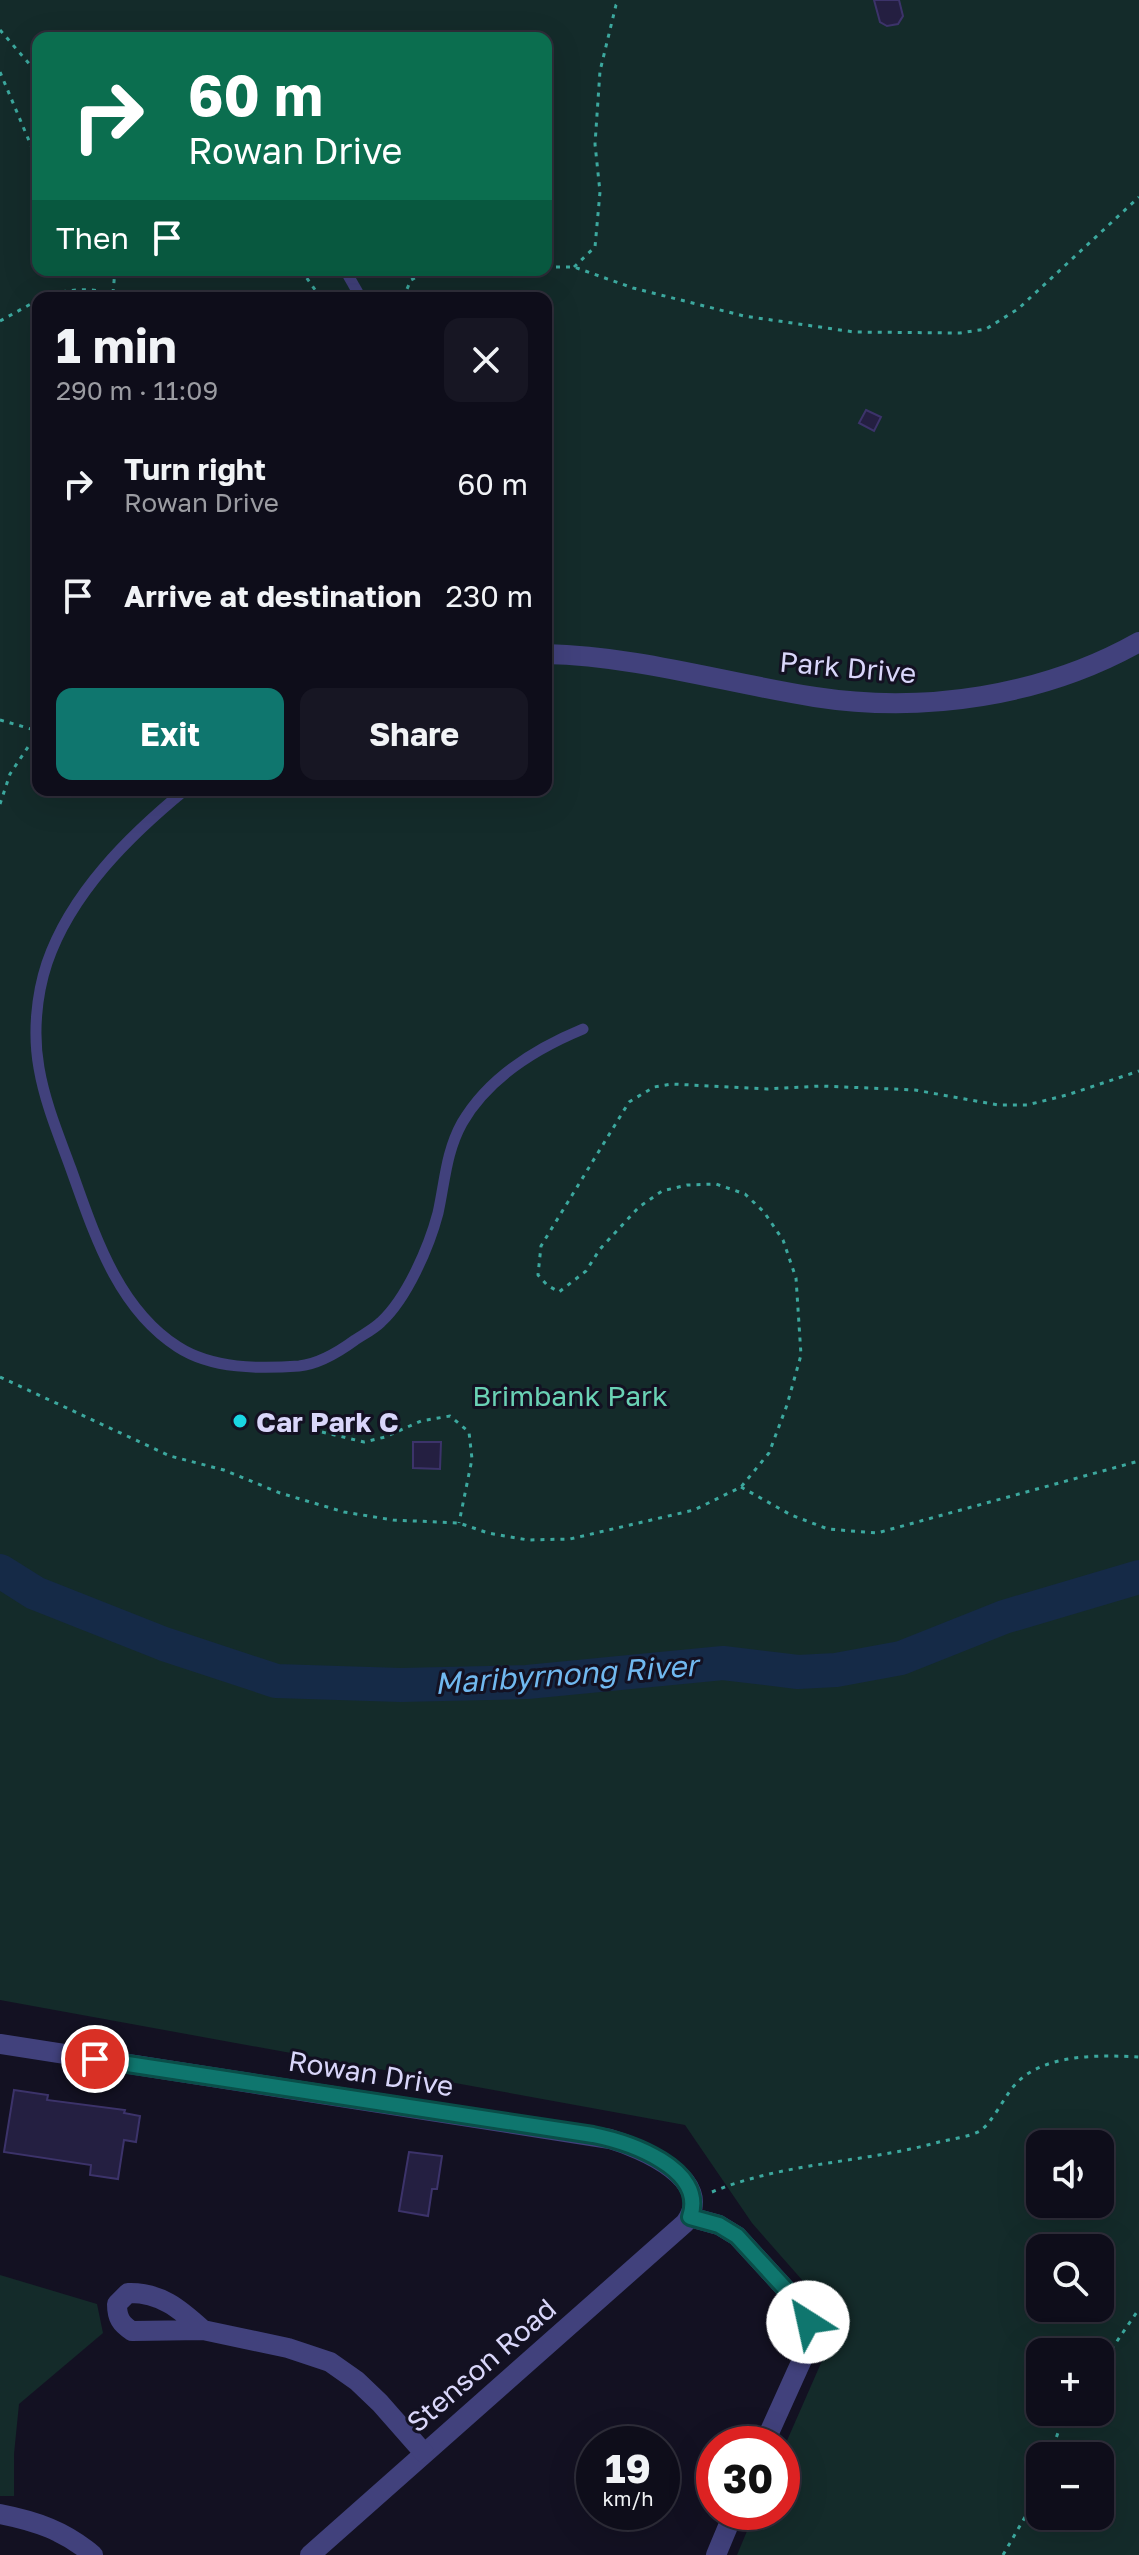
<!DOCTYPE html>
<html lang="en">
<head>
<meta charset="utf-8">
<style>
	:root { --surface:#0e0d1a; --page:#171623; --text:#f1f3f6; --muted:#9b9ca2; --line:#2e2d39; --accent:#0f766e }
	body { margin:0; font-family:"Golos Text",sans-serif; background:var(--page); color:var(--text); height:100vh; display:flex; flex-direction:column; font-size:30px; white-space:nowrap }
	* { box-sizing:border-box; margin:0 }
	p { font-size:26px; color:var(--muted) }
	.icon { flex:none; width:44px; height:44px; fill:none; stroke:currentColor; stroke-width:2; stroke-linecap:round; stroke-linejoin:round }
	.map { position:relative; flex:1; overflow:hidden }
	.panel { position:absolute; left:32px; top:292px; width:520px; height:504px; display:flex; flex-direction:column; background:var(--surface); border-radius:16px; box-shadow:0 8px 32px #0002,0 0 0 2px var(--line) }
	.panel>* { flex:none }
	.hud { position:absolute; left:32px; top:32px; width:520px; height:244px; border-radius:16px; box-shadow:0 8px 32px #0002,0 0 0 2px var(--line); background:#0b6e4f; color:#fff; overflow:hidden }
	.fabs { position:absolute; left:1026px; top:2130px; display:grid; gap:16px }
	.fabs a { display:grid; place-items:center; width:88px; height:88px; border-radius:16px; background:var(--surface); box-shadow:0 8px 32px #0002,0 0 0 2px var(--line); font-size:40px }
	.speed { position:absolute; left:576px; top:2426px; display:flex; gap:16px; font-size:40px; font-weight:700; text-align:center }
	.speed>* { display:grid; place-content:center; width:104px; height:104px; border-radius:50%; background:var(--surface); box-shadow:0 8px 32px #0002,0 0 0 2px var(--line); line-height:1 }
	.speed small { font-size:20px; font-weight:400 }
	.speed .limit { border:12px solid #d22; background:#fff; color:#111 }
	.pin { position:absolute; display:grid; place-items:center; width:68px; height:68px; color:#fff; margin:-34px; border:4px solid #fff; border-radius:50%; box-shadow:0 2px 8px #0007 }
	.me { position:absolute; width:88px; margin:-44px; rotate:325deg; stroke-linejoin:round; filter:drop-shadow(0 0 6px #0008) }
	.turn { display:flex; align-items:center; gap:28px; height:168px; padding:0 24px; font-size:36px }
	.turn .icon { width:104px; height:104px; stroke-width:2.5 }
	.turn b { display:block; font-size:56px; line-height:68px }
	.then { display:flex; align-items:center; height:76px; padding:0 24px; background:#0003; gap:16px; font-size:30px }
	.round { display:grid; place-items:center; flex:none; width:84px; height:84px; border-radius:16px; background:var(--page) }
	.overview { display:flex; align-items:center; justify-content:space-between; height:136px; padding:0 24px }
	h1 { font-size:48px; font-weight:700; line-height:60px }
	.cta { display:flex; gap:16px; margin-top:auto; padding:16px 24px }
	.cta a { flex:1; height:92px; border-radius:16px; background:var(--accent); color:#fff; font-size:32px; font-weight:700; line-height:92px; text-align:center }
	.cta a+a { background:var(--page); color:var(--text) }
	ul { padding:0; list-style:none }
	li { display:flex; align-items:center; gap:24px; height:112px; padding:0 24px }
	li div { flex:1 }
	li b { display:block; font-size:30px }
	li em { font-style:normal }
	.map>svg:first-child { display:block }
	.green { fill:#142b2a; fill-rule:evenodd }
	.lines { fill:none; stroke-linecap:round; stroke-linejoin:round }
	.river { stroke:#152a47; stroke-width:34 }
	.building { fill:#241f41; stroke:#3c336a; stroke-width:2 }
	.path { stroke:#3ca89e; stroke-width:3; stroke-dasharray:4 6; stroke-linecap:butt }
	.service { stroke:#41417c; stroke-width:11 }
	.minor { stroke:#41417c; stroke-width:20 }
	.route-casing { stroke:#0a4d48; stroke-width:20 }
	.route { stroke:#0f766e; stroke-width:14 }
	.poi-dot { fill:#1ad6e3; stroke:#131122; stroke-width:3 }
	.labels { text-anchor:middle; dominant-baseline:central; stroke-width:6; stroke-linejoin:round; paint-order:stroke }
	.street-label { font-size:28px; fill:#d9d6fa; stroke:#131122 }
	.park-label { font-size:28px; fill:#6ad2b5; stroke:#131122 }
	.poi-label { font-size:28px; font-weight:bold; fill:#d9d6fa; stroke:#131122; text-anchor:start }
	.water-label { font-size:30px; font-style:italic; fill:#70b8ef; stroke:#131122 }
</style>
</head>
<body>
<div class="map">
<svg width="1139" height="2555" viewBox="0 0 1139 2555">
	<rect width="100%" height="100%" fill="#131122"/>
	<g class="green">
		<path d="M0 0H1139V2555H737L755 2512H782V2452L839 2322 752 2223 685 2125 0 2000ZM38 38H546V270H38ZM38 298H546V790H38ZM1040 2144H1100V2204H1040ZM1040 2248H1100V2308H1040ZM1040 2352H1100V2412H1040ZM1040 2456H1100V2516H1040Z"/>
		<path d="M0 2275 97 2304 103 2333 19 2404 14 2454V2496H0Z"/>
	</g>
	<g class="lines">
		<path class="river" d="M0 1571 35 1593 164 1644 276 1681 401 1685 527 1682 723 1663 798 1672 836 1670 901 1658 1004 1617 1139 1577"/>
	</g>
	<g class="building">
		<path d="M874 0H899L903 16 898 24 887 26 880 22Z"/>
		<path d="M866 410 881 417 874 431 859 423Z"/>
		<path d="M413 1442H441L440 1469 413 1468Z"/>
		<path d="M14 2090 48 2095 47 2100 125 2110 124 2113 140 2116 136 2142 124 2140 118 2179 90 2175 91 2165 4 2152Z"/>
		<path d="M409 2152 442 2156 437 2189H432L428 2216 399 2211Z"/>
	</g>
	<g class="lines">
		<g class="path">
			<path d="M0 30 38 74"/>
			<path d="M0 72 38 162"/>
			<path d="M546 267H574L633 288 744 316 854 332 960 333 986 329 1018 309 1139 197"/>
			<path d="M574 267 595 247 600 192 595 144 600 71 616 5 620 0"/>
			<path d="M301 270 321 298"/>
			<path d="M113 293 115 270"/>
			<path d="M43 298C69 287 98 287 124 298"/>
			<path d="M403 298 411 280 430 270"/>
			<path d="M0 321 38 300"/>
			<path d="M0 720 38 731"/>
			<path d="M0 804 10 774 38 732"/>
			<path d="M0 1377 170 1456 224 1470 280 1493 344 1512 393 1520 459 1523 488 1533 528 1540 570 1539 694 1510 741 1487 769 1453 787 1405 801 1355 796 1278 783 1240 764 1212 745 1194 716 1184 687 1185 662 1191 639 1207 600 1249 586 1271 559 1292 547 1285 538 1275 541 1246 629 1102 654 1087 672 1084 767 1089 821 1086 915 1090 998 1105H1027L1067 1095 1139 1071"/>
			<path d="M322 1432 364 1442 385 1437 421 1421 450 1416 469 1432 472 1459 459 1523"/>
			<path d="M741 1487 791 1515 828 1529 877 1533 1139 1461"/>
			<path d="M712 2192C784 2162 864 2163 939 2142 951 2139 969 2137 980 2131 991 2124 1004 2098 1013 2087 1041 2053 1099 2055 1139 2057"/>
			<path d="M1100 2366 1139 2309"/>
			<path d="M1050 2456 1062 2421 1069 2412"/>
			<path d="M1003 2555 1032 2505 1040 2482"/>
		</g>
		<g class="service">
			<path d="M345 270 361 298"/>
			<path d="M185 790C129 836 71 893 47 963 36 996 33 1035 39 1068 45 1103 59 1136 71 1169 94 1233 117 1308 178 1347 212 1369 260 1369 299 1366 319 1364 340 1351 355 1340 364 1334 374 1329 381 1322 407 1298 429 1247 438 1213 445 1181 446 1152 462 1123 488 1078 537 1048 583 1029"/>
		</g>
		<g class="minor">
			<path d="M546 654C637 656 726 683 815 697 924 714 1043 696 1139 642"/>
			<path d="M0 2044 610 2139C640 2148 718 2180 685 2223L310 2555"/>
			<path d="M690 2217 719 2225 737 2236 802 2307C809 2323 810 2334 806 2351L764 2444"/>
			<path d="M203 2330C180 2309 160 2292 128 2293L117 2304C117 2318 121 2324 132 2331L203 2330 288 2348 330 2362 357 2381 380 2403 424 2453"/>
			<path d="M0 2514C36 2521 65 2531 93 2555"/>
			<path d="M716 2555 734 2512"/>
		</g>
	</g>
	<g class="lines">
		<g class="route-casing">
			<path id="route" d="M95 2059 593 2135C628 2142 707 2168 690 2217L719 2225 737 2236 802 2307 808 2322"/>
		</g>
		<use href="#route" class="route"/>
	</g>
	<circle class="poi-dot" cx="240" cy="1421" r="8"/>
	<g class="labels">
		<g class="street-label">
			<text transform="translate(848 667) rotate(5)">Park Drive</text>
			<text transform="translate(371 2073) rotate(9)">Rowan Drive</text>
			<text transform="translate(481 2365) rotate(-41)">Stenson Road</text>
		</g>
		<g class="park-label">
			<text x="570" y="1395">Brimbank Park</text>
		</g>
		<g class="poi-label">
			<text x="256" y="1421">Car Park C</text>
		</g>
		<g class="water-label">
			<text transform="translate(566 1674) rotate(-4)">Maribyrnong River</text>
		</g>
	</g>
</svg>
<div class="fabs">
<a><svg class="icon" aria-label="sound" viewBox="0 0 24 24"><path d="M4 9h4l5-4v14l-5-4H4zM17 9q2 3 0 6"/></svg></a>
<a><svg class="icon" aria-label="search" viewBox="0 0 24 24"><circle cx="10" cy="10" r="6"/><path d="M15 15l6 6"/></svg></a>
<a>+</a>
<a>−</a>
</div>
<div class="speed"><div>19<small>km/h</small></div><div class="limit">30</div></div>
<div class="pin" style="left:95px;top:2059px;background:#d93025"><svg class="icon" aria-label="arrive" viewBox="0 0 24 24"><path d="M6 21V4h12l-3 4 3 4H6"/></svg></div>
<svg class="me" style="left:808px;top:2322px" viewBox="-20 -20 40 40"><circle r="19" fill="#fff"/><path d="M0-13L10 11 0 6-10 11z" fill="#0f766e"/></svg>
<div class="hud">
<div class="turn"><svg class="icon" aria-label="right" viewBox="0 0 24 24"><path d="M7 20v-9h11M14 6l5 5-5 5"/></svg><div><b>60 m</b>Rowan Drive</div></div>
<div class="then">Then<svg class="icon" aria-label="arrive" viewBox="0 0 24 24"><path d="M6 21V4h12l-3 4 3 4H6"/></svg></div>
</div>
<section class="panel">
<div class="overview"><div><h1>1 min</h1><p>290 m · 11:09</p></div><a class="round"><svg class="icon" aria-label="close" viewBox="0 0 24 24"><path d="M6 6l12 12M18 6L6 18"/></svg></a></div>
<ul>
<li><svg class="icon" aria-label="right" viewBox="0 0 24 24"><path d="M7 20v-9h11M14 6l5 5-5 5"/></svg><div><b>Turn right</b><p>Rowan Drive</p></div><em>60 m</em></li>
<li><svg class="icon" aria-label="arrive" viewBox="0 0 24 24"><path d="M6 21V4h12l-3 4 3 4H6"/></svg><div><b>Arrive at destination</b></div><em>230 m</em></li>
</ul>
<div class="cta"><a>Exit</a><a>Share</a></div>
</section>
</div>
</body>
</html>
